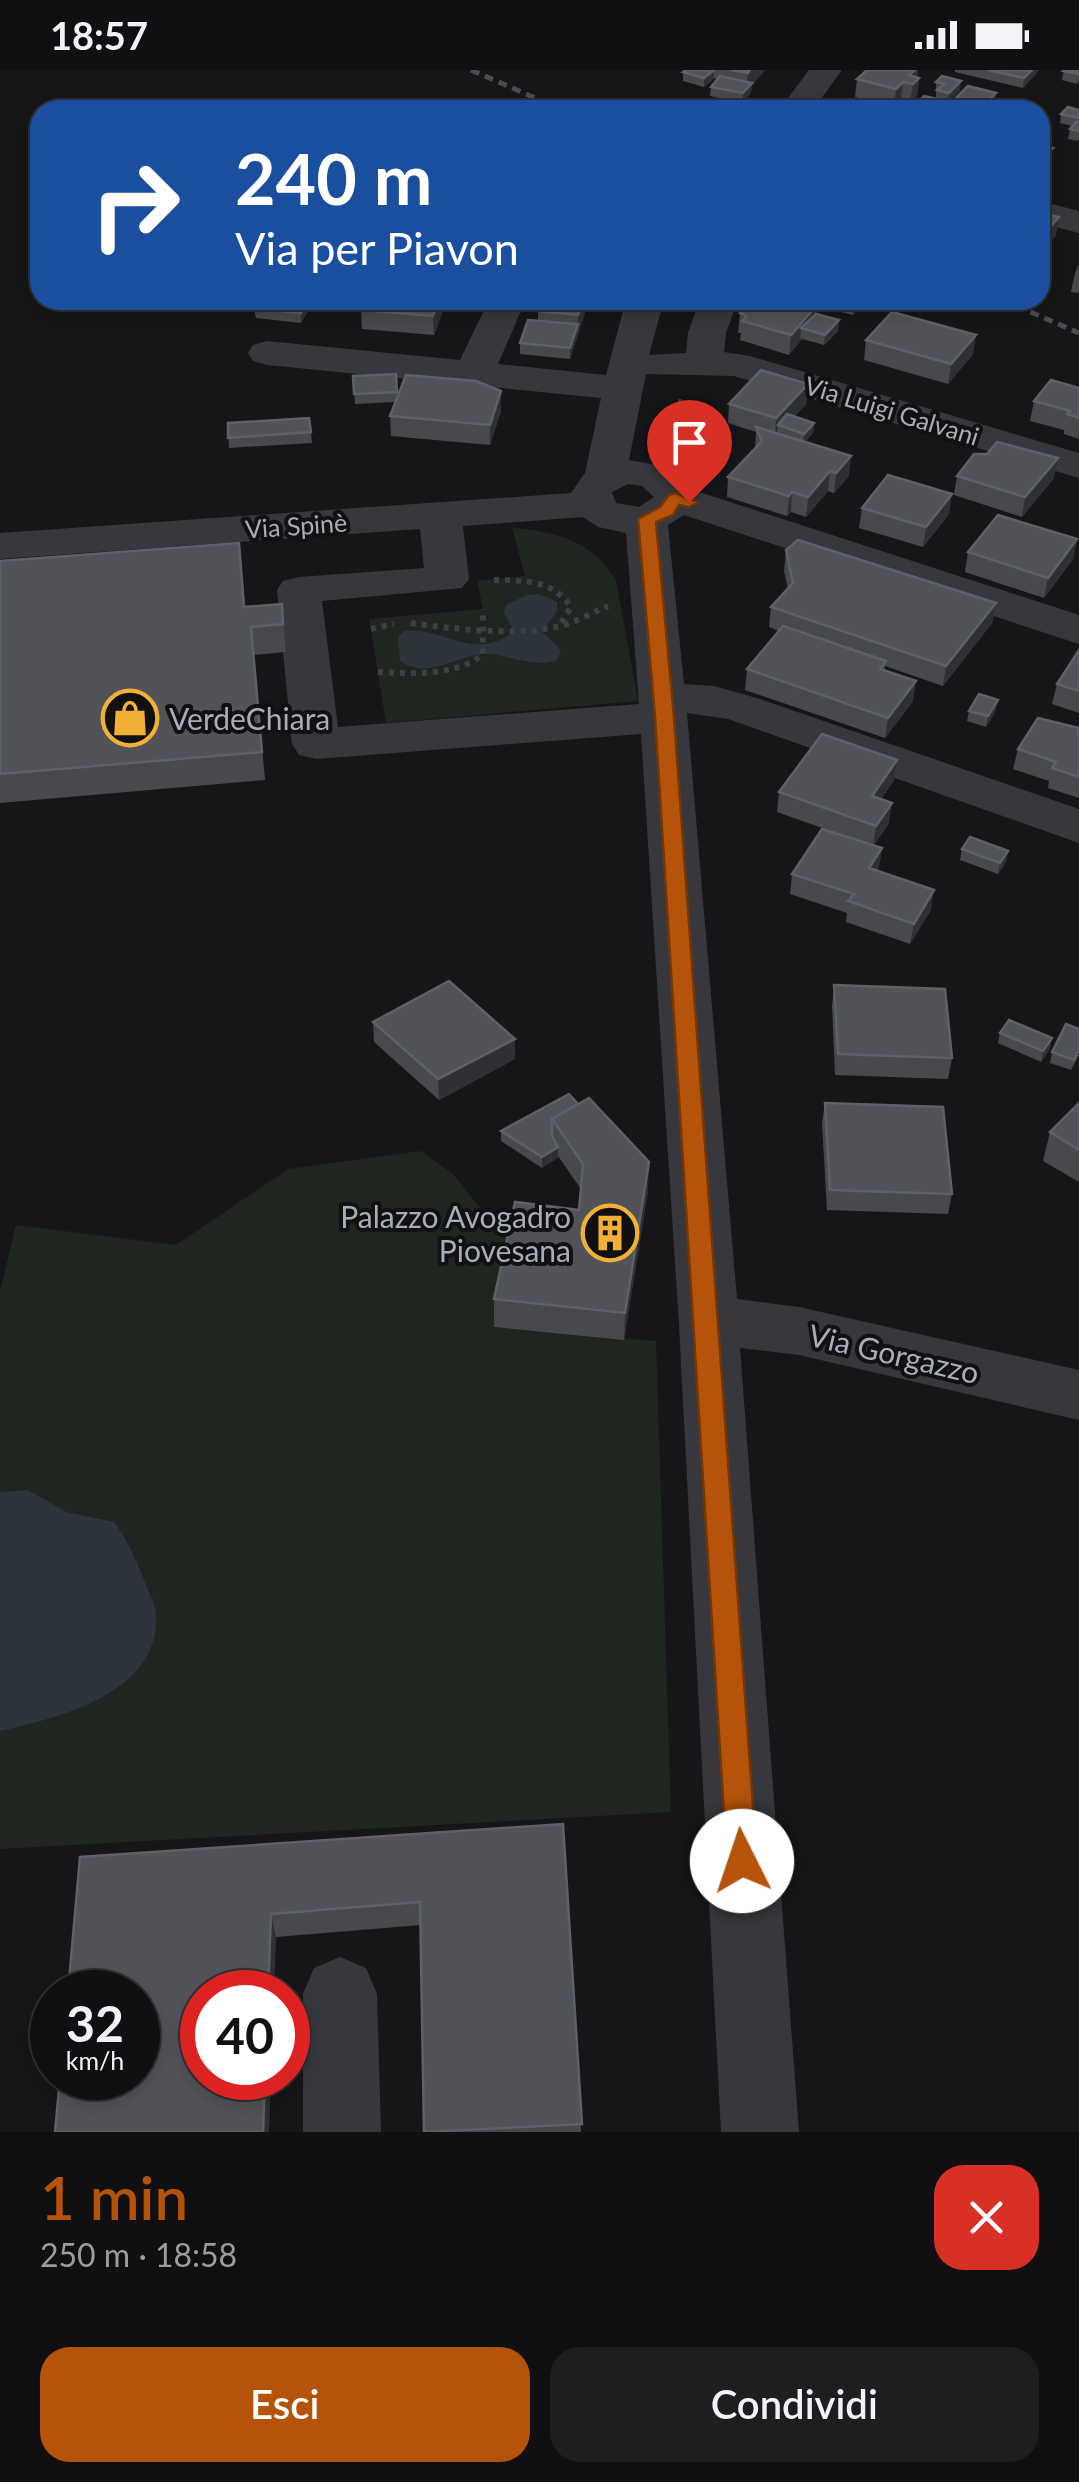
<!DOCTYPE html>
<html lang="it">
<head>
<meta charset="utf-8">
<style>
	:root { --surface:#101012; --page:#1e1e20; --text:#f1f3f6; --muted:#9c9d9f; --line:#303032; --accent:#b45309 }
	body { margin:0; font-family:Lato,sans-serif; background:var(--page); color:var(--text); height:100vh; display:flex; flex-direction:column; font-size:38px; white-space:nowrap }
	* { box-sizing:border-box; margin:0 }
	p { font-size:32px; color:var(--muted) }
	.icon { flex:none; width:55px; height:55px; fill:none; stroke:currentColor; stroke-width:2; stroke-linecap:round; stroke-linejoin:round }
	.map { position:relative; height:2062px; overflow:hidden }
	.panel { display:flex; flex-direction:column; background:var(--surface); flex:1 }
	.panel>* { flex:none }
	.banner { position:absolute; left:30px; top:30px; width:1020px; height:210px; border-radius:30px; box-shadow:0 5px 15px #0003,0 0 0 2px var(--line); background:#1a4fa0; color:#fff; overflow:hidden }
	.speed { position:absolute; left:30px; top:1900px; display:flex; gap:20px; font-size:50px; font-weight:700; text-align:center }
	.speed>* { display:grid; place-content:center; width:130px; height:130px; border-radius:50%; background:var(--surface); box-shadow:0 5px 15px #0003,0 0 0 2px var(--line); line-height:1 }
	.speed small { font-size:25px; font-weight:400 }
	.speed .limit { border:15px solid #d22; background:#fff; color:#111 }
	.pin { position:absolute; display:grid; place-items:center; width:85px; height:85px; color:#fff; margin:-102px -42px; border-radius:50% 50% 50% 0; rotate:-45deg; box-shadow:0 0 10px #0007 }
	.pin .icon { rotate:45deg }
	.me { position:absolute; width:110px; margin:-55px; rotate:356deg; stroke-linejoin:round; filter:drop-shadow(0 0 8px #0008) }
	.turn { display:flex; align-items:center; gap:35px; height:210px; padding:0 40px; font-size:45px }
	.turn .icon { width:130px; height:130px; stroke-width:2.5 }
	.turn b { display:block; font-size:70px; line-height:85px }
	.round { display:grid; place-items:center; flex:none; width:105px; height:105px; border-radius:30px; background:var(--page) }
	.overview { display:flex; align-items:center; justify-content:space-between; height:170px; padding:0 40px }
	h1 { font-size:60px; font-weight:600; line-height:75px; color:var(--accent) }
	.primary-button { display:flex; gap:20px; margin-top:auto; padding:20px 40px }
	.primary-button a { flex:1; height:115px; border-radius:30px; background:var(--accent); color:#fff; font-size:40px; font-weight:600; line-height:115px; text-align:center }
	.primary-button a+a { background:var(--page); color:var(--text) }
	.status { display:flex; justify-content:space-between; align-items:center; height:70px; padding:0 50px; background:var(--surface); direction:ltr }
	.status svg { height:28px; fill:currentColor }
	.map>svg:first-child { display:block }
	.green { fill:#1e261f }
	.water { fill:#2c353c }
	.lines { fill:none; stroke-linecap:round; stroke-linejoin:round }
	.path-far1 { stroke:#3d3f44; stroke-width:4; stroke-dasharray:4 5; stroke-linecap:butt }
	.path { stroke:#3d3f44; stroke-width:6; stroke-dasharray:5 6; stroke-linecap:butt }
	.minor { fill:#37383d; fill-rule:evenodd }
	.rail { stroke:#4a4c52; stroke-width:5; stroke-dasharray:9 6; stroke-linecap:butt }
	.wall { fill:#47494d }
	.shaded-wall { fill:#2f3033 }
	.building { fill:#525359; stroke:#5f6168; stroke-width:2.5 }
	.route { fill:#b45309; stroke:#753606; stroke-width:2.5 }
	.labels { text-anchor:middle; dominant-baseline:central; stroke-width:8; stroke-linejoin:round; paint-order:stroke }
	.far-street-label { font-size:25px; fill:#a8adb8; stroke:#111113 }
	.poi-label { font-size:30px; fill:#a8adb8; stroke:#111113; text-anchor:start }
	.street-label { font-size:30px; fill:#a8adb8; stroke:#111113 }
</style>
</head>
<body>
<div class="status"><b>18:57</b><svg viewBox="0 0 49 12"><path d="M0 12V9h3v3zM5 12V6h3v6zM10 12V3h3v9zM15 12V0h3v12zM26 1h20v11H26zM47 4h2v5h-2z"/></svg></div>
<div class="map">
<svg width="1079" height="2062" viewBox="0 0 1079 2062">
	<rect width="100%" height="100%" fill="#161618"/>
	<g class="green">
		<path d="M512 458C556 461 592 471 616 510L638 631 386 653 369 549 483 539 477 511 525 506Z"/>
		<path d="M421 1081 453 1104 490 1150 515 1159 495 1257 656 1271 671 1742 0 1779V1221L16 1155 176 1175 288 1099Z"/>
	</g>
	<g class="water">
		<path d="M539 524 557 532V541L542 562 561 580 557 590C535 599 509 584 485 584 455 585 429 611 400 591L398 567 404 561C447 557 471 592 514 562L504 543 506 535 527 525Z"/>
		<path d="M28 1420 66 1442 114 1452C128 1470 138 1494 146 1515 149 1524 156 1535 156 1544 161 1623 59 1648 0 1661V1422Z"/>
	</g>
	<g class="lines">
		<path class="path-far1" d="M680 329V376"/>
		<g class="path">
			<path d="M494 510C524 510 553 510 571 537L560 555"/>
			<path d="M411 553C453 559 515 566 556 557 573 554 591 543 608 536"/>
			<path d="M371 559 394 554"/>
			<path d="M378 602C411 604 455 606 483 585V539"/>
		</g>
		<g class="minor">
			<path d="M809 0H842L813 40H779Z"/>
			<path d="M1040 131 1079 141V163L1040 153Z"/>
			<path d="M489 230H521L524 234 498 294 606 305 626 230H664L649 285 686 283 688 263 700 230H738L726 263 724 282 750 286 1079 383V408L734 306 646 304 629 390 672 398 693 420 1079 545V574L684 445 668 455 684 614 714 616 760 629 1079 739V773L728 649 687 643 737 1229 799 1237 1079 1300V1350L799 1285 740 1278 799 2062H721L679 1255 641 664 316 689 299 685 292 674 277 520 283 511 299 507 424 498 420 459 0 489V463L571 423 585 403 601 328 267 295 253 291 248 283 253 275 267 271 460 290ZM628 414 642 416 654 427 639 437 616 433 612 422ZM583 447 598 457 626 463 639 634 338 657 322 531 462 518 469 509 463 456Z"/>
			<path d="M340 1887 366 1898 377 1924 381 2062H303V1924L314 1898Z"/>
		</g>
		<g class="rail">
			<path d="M471 0 563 40"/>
			<path d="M1003 230 1079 263"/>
		</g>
	</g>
	<g class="wall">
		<path d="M686 0H765L752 15 751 22 743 33 710 26 711 17 718 9 714 8 704 17 683 11V2Z"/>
		<path d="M867 0H918L917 7 919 8 917 26 910 32 901 30 894 37 855 27 857 9Z"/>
		<path d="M955 0H1039L1023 18 955 2Z"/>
		<path d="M1064 0H1079V11L1077 14 1062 10Z"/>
		<path d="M942 6 960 21 948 31 952 32 996 23 993 40H910L936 28V12Z"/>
		<path d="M1079 40V69L1078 71 1068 69 1070 59 1072 56 1060 53 1061 44Z"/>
		<path d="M1079 194V223L1071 222 1075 203Z"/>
		<path d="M447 230 434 265 362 259 361 240Z"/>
		<path d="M589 230 570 289 520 284V273L538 251V241Z"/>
		<path d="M754 230H863L862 233 853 245 817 236 816 244 839 250 838 261 824 275 802 269 789 285 740 270 741 263H738L740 243Z"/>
		<path d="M903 230H920L915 235 903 232Z"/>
		<path d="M254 238H310L301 253 256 248Z"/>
		<path d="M866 270 973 284 948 314 864 290Z"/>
		<path d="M396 304 398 327 501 321V341L490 375 391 366 390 346 395 332 355 334 353 306Z"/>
		<path d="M808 314 806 334 794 347 814 353 813 363 805 372 849 406 834 423 828 421 806 447 791 442 787 446 727 427 728 407 755 379 756 362 728 353 729 334Z"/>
		<path d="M1079 318V369L1064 364V360L1030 351 1034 331Z"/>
		<path d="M228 353 311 362 312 373 229 378Z"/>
		<path d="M957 406 1054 408 1022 447 954 425Z"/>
		<path d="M862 438 949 444 923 477 859 458Z"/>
		<path d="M1077 469 1073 489 1044 528 965 502 968 482Z"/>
		<path d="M786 480 996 533 992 553 943 616 885 596V600L913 631 885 668 745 620 747 599 779 561 769 557 771 537 788 519 784 501Z"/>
		<path d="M0 491 242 501 245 537 282 534 286 582 254 585 265 710 0 733Z"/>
		<path d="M1079 580V643L1052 634 1057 614Z"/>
		<path d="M996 640 986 657 967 651 969 641Z"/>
		<path d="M1079 658V728L1048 718 1049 711 1013 699 1018 679Z"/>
		<path d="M894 710 881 729 889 753 874 775 882 778 878 801 931 840 910 874 846 852 847 843 790 824 792 804 842 765 777 742 779 722Z"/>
		<path d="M962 779 1008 781 1006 792 998 804 960 790Z"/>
		<path d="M834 915 952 988 948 1009 835 1005 832 936Z"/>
		<path d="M373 952 515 989 439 1030 374 972Z"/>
		<path d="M1000 963 1050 979 1041 992 998 973Z"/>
		<path d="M1052 982 1079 985 1071 1000 1050 993Z"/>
		<path d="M569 1024 648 1120 624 1270 494 1257V1229L579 1140 581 1119 558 1086 542 1098 501 1071V1061Z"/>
		<path d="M825 1033 952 1124 948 1144 827 1140 822 1053Z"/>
		<path d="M1079 1033V1112L1043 1091 1050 1062Z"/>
		<path d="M563 1754 581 2062H424L421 1855 276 1867 80 1787Z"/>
	</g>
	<g class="shaded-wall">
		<path d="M714 0 713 10 704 17V8Z"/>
		<path d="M750 0H765L752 15 751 22 743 33V23L746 19 748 3Z"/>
		<path d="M915 0H918L917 10 919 8 917 26 910 32 913 14 909 5Z"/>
		<path d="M1032 0H1039L1023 18 1024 8Z"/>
		<path d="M961 11 960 21 948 32 949 23Z"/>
		<path d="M903 12 901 30 894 37 896 19Z"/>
		<path d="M996 23 993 40H979Z"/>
		<path d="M1053 78 1049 97 1040 107V91Z"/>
		<path d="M1059 147 1056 166 1040 183V168Z"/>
		<path d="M308 230H309L310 238 301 253V243Z"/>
		<path d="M439 230H447L434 265 433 246Z"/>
		<path d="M583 230H589L578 264V245Z"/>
		<path d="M858 230H863L862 233 853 245 854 235Z"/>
		<path d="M817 235 815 254 801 258 800 268 802 269 789 285 791 265Z"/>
		<path d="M839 250 838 261 824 275 825 265Z"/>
		<path d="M578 254V264L570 289V278Z"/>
		<path d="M976 265 973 284 948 314 951 294Z"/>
		<path d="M808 314 806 334 785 357 778 355 777 365 775 368 776 348Z"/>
		<path d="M501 321V341L490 375V355Z"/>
		<path d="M814 353 813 363 803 374 804 364Z"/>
		<path d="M851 386 849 406 834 423 836 403Z"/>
		<path d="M1058 388 1054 408 1022 447 1025 427Z"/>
		<path d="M830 401 828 421 806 447 808 427Z"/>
		<path d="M792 422 791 442 787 446 789 426Z"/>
		<path d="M952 424 949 444 923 477 926 457Z"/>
		<path d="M1077 469 1073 489 1044 528 1048 508Z"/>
		<path d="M996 533 992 553 943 616 946 596Z"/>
		<path d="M916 611 913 631 885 668 888 648Z"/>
		<path d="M998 630 996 640 986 657 988 646Z"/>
		<path d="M897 690 894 710 869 746 872 726Z"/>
		<path d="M892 733 889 753 873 776 876 756Z"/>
		<path d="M882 778 879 798 866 818 869 798Z"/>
		<path d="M1008 781 1006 792 998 804 1000 793Z"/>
		<path d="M934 820 931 840 910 874 914 854Z"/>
		<path d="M1052 968 1050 979 1041 992 1043 981Z"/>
		<path d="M515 969V989L439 1030 438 1009Z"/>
		<path d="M558 1077V1088L542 1098V1087Z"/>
		<path d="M649 1092 648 1120 624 1270 625 1243Z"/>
		<path d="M271 1844 276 1867 274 1922H268Z"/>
		<path d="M265 2008H271L269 2062H263Z"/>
	</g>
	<g class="building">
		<path d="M686 0H714L704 8 683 2Z"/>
		<path d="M731 0H750L748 3Z"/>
		<path d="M867 0H915L909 5 919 8 913 14 903 12 896 19 857 9Z"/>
		<path d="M988 0H1032L1024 8Z"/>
		<path d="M1064 0H1079V4L1063 1Z"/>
		<path d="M720 6 752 13 743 23 711 17Z"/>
		<path d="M942 6 961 11 949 23 937 20 944 14 936 12Z"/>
		<path d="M968 16 996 23 979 40H910L924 26 952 32Z"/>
		<path d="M1068 37 1079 40V48L1061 44Z"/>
		<path d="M1076 52 1079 53V61L1070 59Z"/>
		<path d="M1040 75 1053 78 1040 91Z"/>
		<path d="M1040 143 1059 147 1040 168Z"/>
		<path d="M259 230H308L301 243 254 238Z"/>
		<path d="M365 230H439L433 246 361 240Z"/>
		<path d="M542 230H583L578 245 538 241Z"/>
		<path d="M754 230H801L817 235 791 265 742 251 747 246 740 243Z"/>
		<path d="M835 230H858L854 235Z"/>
		<path d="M892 242 976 265 951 294 866 270Z"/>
		<path d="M816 244 839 250 825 265 801 258Z"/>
		<path d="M528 250 578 254 570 278 520 273Z"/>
		<path d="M761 300 808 314 776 348 729 334Z"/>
		<path d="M396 304 397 322 354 324 353 306Z"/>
		<path d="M406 305 476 311 501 321 490 355 390 346Z"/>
		<path d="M1051 310 1079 318V348L1067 344 1070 341 1034 331Z"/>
		<path d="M787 344 814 353 804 364 778 355Z"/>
		<path d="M309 348 311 362 228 368V353Z"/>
		<path d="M756 357 851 386 836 403 830 401 808 427 792 422 789 426 728 407 762 371Z"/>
		<path d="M997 372 1058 388 1025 427 957 406 974 384H987Z"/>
		<path d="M888 405 952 424 926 457 862 438Z"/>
		<path d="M998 445 1077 469 1048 508 968 482Z"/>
		<path d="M798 470 996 533 946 596 771 537 793 513 786 480Z"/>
		<path d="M239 473 244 537 282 534 283 554 251 557 262 682 0 704V491Z"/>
		<path d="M783 556 886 591 880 599 916 611 888 648 747 599Z"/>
		<path d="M1079 580V621L1057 614Z"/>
		<path d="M979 624 998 630 988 646 969 641Z"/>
		<path d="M1038 648 1079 658V707L1052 698 1056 692 1018 679Z"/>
		<path d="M822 664 897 690 872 726 892 733 876 756 779 722Z"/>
		<path d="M822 759 882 778 869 798 934 820 914 854 848 831 854 824 792 804Z"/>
		<path d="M970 767 1008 781 1000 793 962 779Z"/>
		<path d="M449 911 515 969 438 1009 373 952Z"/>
		<path d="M834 915 945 919 952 988 838 984Z"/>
		<path d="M1009 950 1052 968 1043 981 1000 963Z"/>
		<path d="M1066 954 1079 959V980L1074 990 1052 982Z"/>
		<path d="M569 1024 578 1034 552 1049V1066L558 1077 542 1087 501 1061Z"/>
		<path d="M589 1028 649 1092 625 1243 494 1229 515 1132 579 1140 583 1094 552 1049Z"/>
		<path d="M825 1033 943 1037 952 1124 830 1120Z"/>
		<path d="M1079 1033V1080L1050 1062Z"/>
		<path d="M563 1754 582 2054 424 2062 420 1832 271 1844 268 1922H202V2008H265L263 2062H55L60 2008H138V1922H68L80 1787Z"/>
	</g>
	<path class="route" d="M675 423 698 432 689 437 679 435 673 445 656 452 674 647 757 1791 753 1801 742 1806 732 1801 727 1791 655 647 638 449 660 437 669 425Z"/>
	<defs>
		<g id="shop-ring" transform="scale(2.875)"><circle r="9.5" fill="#111113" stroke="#f2b134" stroke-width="1.5"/><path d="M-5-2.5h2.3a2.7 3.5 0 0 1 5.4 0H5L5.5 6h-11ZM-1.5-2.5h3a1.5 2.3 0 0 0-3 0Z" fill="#f2b134"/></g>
		<g id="building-ring" transform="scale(2.875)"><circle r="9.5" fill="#111113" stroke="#f2b134" stroke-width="1.5"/><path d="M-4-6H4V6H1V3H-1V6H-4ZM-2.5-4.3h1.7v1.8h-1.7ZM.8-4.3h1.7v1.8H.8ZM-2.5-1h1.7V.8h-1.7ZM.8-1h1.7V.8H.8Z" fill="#f2b134"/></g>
	</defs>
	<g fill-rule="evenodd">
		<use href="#shop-ring" x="130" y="648"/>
		<use href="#building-ring" x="610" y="1163"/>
	</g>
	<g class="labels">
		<g class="far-street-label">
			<text transform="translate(892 340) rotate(17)">Via Luigi Galvani</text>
			<text transform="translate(296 455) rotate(-4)">Via Spinè</text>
		</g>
		<g class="poi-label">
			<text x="169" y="648">VerdeChiara</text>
			<text x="571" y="1146" text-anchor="end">Palazzo Avogadro<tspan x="571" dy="34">Piovesana</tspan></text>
		</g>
		<g class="street-label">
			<text transform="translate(894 1283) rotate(13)">Via Gorgazzo</text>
		</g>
	</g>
</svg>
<div class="speed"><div>32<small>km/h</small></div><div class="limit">40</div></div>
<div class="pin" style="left:689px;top:432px;background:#d93025"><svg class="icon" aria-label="arrive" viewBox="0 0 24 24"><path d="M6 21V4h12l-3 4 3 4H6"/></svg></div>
<svg class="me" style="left:742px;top:1791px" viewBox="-20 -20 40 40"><circle r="19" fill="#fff"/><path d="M0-13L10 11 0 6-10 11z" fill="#b45309"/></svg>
<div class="banner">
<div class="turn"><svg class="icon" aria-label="right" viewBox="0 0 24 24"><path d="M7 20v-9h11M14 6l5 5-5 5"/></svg><div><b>240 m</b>Via per Piavon</div></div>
</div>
</div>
<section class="panel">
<div class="overview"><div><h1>1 min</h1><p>250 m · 18:58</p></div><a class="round" style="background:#d93025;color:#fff"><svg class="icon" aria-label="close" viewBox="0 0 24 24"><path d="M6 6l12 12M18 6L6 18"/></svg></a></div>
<div class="primary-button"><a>Esci</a><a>Condividi</a></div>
</section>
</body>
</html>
